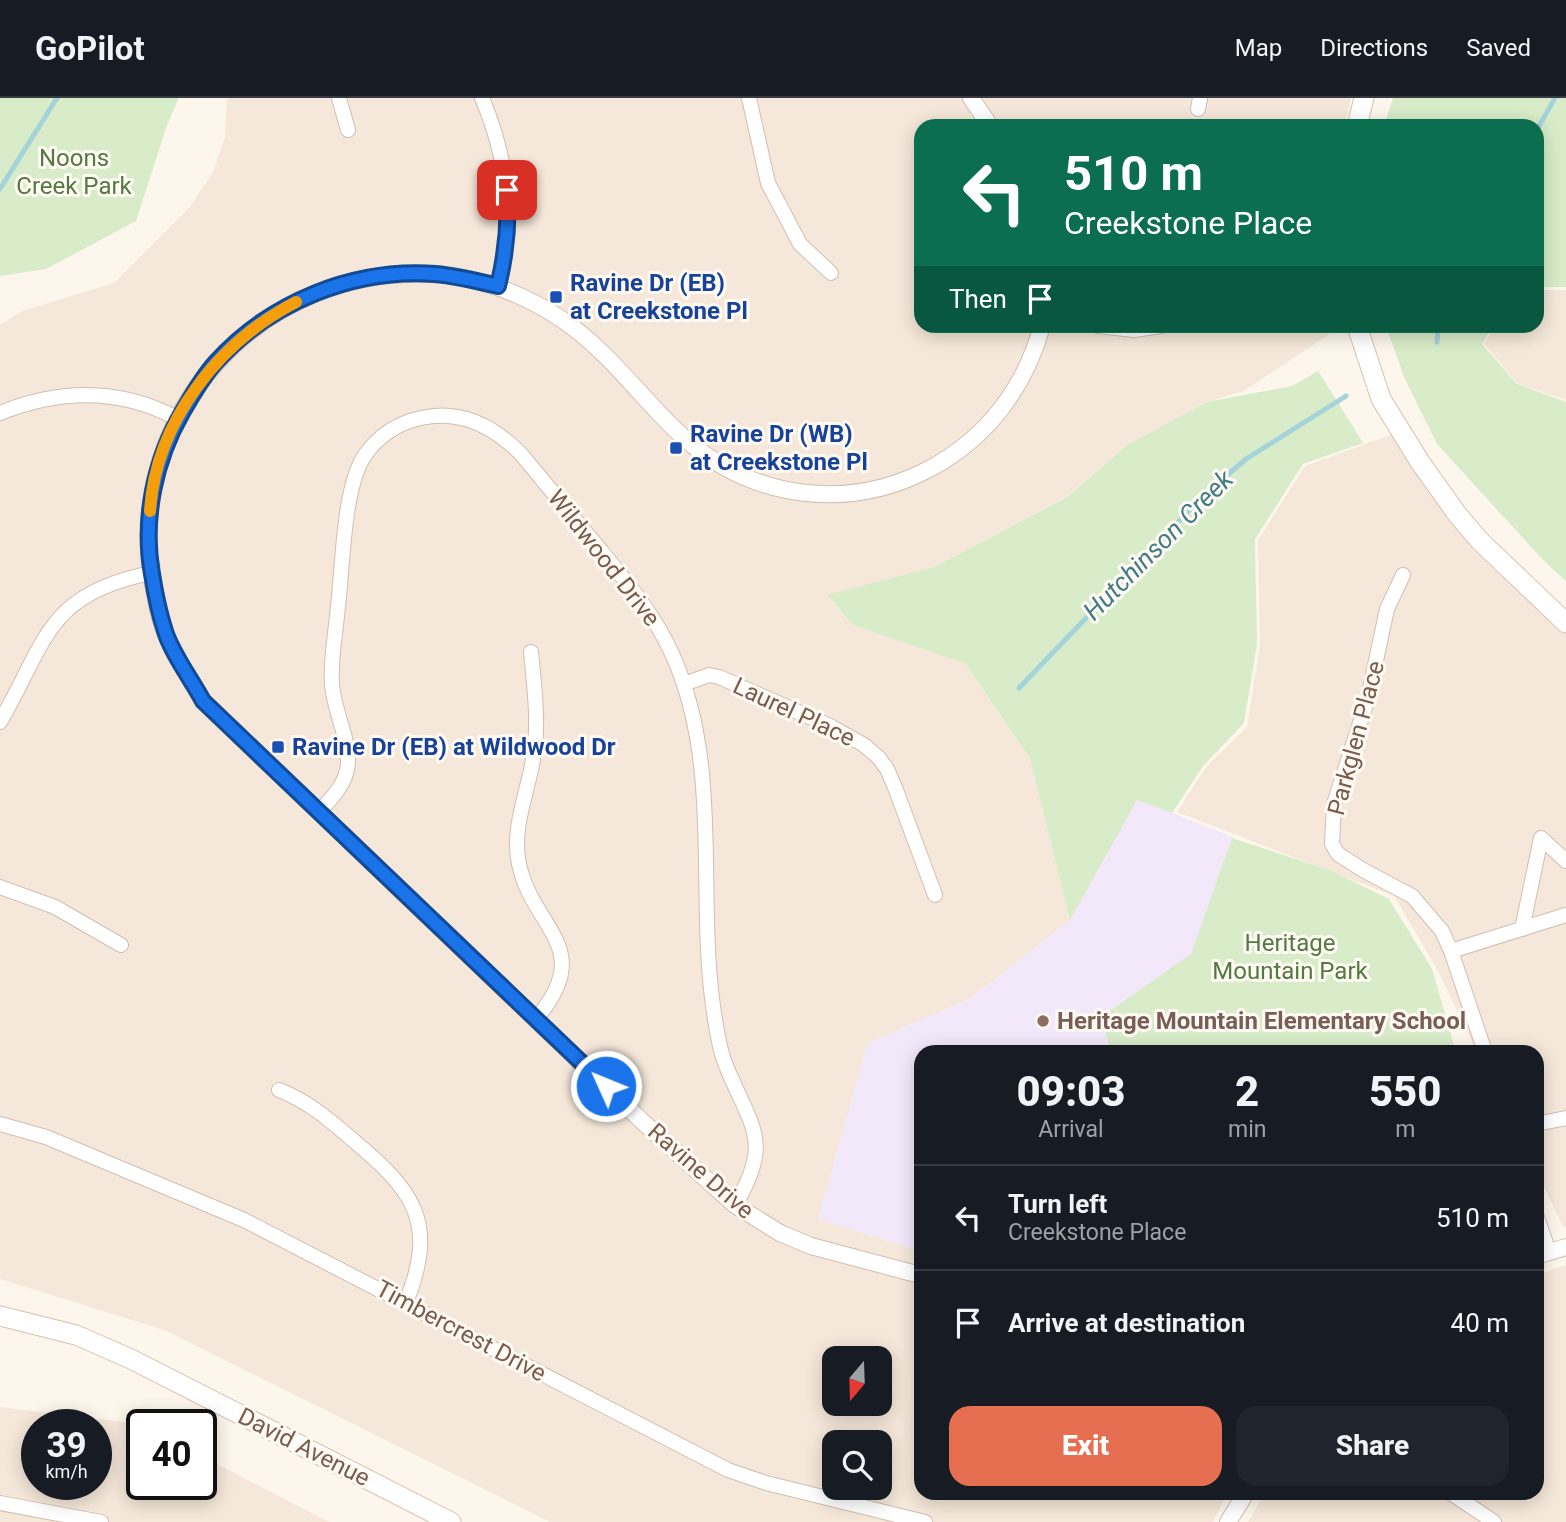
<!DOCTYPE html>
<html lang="en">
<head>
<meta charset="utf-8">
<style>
	:root { --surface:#171b24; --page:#20242c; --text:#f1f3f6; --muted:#9ea1a6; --line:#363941; --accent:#e76f51 }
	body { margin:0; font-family:Roboto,sans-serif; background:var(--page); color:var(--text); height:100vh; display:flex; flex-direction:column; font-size:26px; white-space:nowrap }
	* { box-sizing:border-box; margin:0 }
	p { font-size:23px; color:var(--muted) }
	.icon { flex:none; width:38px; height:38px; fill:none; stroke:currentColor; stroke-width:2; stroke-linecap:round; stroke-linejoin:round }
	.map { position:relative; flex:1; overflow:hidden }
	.panel { position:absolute; left:914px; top:947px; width:630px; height:455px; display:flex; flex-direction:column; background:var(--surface); border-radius:21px; box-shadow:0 4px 18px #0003 }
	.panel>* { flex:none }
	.top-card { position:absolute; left:914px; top:21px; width:630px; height:214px; border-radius:21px; box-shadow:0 4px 18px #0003; background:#0b6e4f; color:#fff; overflow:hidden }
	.needle { width:46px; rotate:199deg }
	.tools { position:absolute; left:822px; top:1248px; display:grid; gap:14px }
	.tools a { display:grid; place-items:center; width:70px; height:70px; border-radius:14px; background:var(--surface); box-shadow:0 4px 18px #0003; font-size:35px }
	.speed { position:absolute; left:21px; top:1311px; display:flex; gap:14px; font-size:35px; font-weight:700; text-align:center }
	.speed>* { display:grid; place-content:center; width:91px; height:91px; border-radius:50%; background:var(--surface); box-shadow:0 4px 18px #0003; line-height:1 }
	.speed small { font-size:18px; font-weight:400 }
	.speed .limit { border:4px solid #111; border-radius:10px; background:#fff; color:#111 }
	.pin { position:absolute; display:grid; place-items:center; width:60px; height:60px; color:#fff; margin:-30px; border-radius:14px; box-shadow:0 4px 10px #0006 }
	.me { position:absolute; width:77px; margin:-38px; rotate:314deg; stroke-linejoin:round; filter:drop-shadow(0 0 5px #0008) }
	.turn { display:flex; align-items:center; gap:24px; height:147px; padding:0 35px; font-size:32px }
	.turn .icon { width:91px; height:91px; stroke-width:2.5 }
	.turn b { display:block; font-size:49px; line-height:60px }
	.then { display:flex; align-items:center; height:66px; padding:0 35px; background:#0003; gap:14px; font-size:26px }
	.eta { display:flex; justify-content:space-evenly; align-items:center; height:119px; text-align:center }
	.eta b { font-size:42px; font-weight:800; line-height:49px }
	.primary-button { display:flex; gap:14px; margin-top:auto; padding:14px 35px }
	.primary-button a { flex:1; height:80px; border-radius:21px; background:var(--accent); color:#fff; font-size:28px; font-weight:800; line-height:80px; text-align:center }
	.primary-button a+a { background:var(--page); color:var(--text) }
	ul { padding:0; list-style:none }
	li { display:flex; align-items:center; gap:21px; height:105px; padding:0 35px; border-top:2px solid var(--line) }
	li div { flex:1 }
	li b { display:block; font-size:26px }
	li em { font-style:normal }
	header { display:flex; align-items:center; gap:42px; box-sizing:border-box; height:98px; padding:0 35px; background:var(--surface); border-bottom:2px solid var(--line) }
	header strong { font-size:33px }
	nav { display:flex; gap:38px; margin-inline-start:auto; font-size:24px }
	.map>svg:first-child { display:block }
	.residential { fill:#f5e8da; fill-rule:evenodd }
	.education { fill:#f3e8fa }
	.green { fill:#d8ecc9 }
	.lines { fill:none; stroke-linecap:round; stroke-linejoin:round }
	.stream { stroke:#a5d3da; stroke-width:5 }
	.minor-casing { stroke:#d1beb0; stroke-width:16 }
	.tertiary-casing { stroke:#d1beb0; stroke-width:18 }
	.secondary-casing { stroke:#d6c0b0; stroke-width:21 }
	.minor { stroke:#fff; stroke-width:14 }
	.tertiary { stroke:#fff; stroke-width:16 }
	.secondary { stroke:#fff; stroke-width:19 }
	.route-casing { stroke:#114b97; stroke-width:18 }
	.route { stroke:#1a73e8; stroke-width:12 }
	.slow { stroke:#f59e0b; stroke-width:12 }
	.transit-dot { fill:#1a4fb4; stroke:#fffaf3; stroke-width:2.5 }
	.education-dot { fill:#8d6e63; stroke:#fffaf3; stroke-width:2.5 }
	.labels { text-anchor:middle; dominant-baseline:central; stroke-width:6; stroke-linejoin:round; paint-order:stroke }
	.park-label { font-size:24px; fill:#537a41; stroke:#fffaf3 }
	.transit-label { font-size:24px; font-weight:bold; fill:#164399; stroke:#fffaf3; text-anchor:start }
	.street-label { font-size:24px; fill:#7a5c4d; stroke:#fffaf3 }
	.education-label { font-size:24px; font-weight:bold; fill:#785e54; stroke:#fffaf3; text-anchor:start }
	.water-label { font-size:26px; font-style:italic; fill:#437c86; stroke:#fffaf3 }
</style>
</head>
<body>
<header>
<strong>GoPilot</strong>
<nav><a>Map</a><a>Directions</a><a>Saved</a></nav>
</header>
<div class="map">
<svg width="1566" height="1424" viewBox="0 0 1566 1424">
	<rect width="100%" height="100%" fill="#fdf6ec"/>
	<g class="residential">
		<path d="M227 0H1351L1345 28H920V228H1329L1331 235 1244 293 1207 304 1127 347 1066 399 934 469 827 498 853 527 966 566 1030 660 1070 822 970 901 868 945 818 1121 920 1153V1395H1227L1213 1424H550L167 1233 0 1181V227L22 213 114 185 190 109 213 74 225 39ZM835 1260H880V1306H835ZM835 1344H880V1390H835Z"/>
		<path d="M1537 192H1566V302L1518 286 1484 246 1495 228H1536Z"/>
		<path d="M1396 335 1566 529V1129H1563L1537 1074 1536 954H1477L1436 869 1394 798 1177 714 1206 669 1247 629 1260 546 1258 442 1305 368Z"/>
		<path d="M1566 1167V1424H1248L1265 1395H1536L1537 1177Z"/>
		<path d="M0 1309 140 1326 142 1327V1386H201V1358L329 1424H0ZM37 1326H96V1386H37Z"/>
	</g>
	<path class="education" d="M1137 701 1233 739 1156 954H920V1153L818 1121 868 945 970 901 1070 822Z"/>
	<g class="green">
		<path d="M0 0H179L167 27 136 123 46 171 0 178Z"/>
		<path d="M1393 0H1566V189H1537L1536 28H1384Z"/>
		<path d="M1386 228H1493L1482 246 1517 286 1566 304V483L1544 463 1437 346 1404 279Z"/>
		<path d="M1318 273 1363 345 1303 366 1255 441 1257 546 1244 625 1203 668 1172 715 1137 702 1070 822 1030 660 966 566 853 527 827 497 934 469 1067 399 1127 347 1207 304 1292 288Z"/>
		<path d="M1232 740 1332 773 1389 801 1432 871 1456 954H1111L1101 919 1191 856Z"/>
	</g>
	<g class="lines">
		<g class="stream">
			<path d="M1536 33 1555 0"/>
			<path d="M0 91 57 0"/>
			<path d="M1437 244 1438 228"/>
			<path d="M1019 590 1204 397 1246 361 1346 298"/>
		</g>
		<g class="minor-casing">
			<g id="minor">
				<path d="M339 0 348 32"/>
				<path d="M482 0C508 61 515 124 498 188"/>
				<path d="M749 0 768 85 800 146 831 175"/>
				<path d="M1198 11 1200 0"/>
				<path d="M1098 228 1134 232 1161 228"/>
				<path d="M0 315C60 291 121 290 178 321"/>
				<path d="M1403 477 1387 511 1368 600 1334 706 1332 746 1338 756 1363 772 1412 798 1442 833 1451 853 1485 954"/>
				<path d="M531 554C534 587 539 622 534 655 529 693 511 728 519 766 533 832 597 849 536 921"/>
				<path d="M684 586 709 577 719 579 832 629 864 647 879 660 887 671 896 692 935 797"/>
				<path d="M0 624C47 543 46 496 151 475"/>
				<path d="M319 714C332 700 347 685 348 665 349 639 334 613 332 587 330 561 336 534 338 508 343 468 343 389 365 357 379 337 398 325 421 320 461 311 493 328 520 355 547 387 572 418 598 449 626 483 655 517 673 558 722 668 697 792 713 908 716 927 718 947 725 965 749 1027 775 1041 735 1107"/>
				<path d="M0 789 55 809 121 847"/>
				<path d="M1522 831 1541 740 1566 763"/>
				<path d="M1451 853 1566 817"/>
				<path d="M279 992C308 1003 331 1023 354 1043 414 1093 438 1125 406 1204"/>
				<path d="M0 1026 46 1039 244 1122 728 1372 766 1385 925 1424"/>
				<path d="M1536 1026 1566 1020"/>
				<path d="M1536 1116 1549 1154"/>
				<path d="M1451 1395 1494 1424"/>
				<path d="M0 1405 101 1424"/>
			</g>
		</g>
		<g class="tertiary-casing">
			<g id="tertiary">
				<path d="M971 0 990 28"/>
				<path d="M1536 1158 1566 1149"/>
				<path d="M920 1177 811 1148 780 1135 735 1107 644 1025 203 603C191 582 176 560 166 537 157 515 150 474 149 450 143 312 248 196 381 178 409 175 437 174 464 180 503 188 543 206 575 231 615 262 645 304 682 338 752 402 849 414 931 370 988 339 1025 289 1042 228"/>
				<path d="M1228 1424 1246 1395"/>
			</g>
		</g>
		<g class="secondary-casing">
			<g id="secondary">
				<path d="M1357 28 1364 0"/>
				<path d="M1357 228 1381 301 1420 364 1457 416 1480 443 1566 525"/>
				<path d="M0 1218 76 1237 131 1261 451 1424"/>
			</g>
		</g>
		<use href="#minor" class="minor"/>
		<use href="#tertiary" class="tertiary"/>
		<use href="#secondary" class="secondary"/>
	</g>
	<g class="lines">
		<g class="route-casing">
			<path id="route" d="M507 92C509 125 506 156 498 188 477 183 457 178 435 176 354 170 270 204 216 264 203 278 193 296 183 313 155 361 142 421 152 476 155 495 159 515 165 533 172 556 192 582 203 603L606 988"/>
		</g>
		<use href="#route" class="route"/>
		<path class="slow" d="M150 413C156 323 219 244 296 204"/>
	</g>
	<g class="transit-dot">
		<rect x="549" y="192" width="14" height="14" rx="3.5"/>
		<rect x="669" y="343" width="14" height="14" rx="3.5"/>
		<rect x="271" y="642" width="14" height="14" rx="3.5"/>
	</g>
	<circle class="education-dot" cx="1043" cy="923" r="7"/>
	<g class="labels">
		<g class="park-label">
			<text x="74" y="60">Noons<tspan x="74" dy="28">Creek Park</tspan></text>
			<text x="1290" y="845">Heritage<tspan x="1290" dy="28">Mountain Park</tspan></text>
		</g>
		<g class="transit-label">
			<text x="570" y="185">Ravine Dr (EB)<tspan x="570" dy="28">at Creekstone Pl</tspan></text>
			<text x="690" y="336">Ravine Dr (WB)<tspan x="690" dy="28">at Creekstone Pl</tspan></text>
			<text x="292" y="649">Ravine Dr (EB) at Wildwood Dr</text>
		</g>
		<g class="street-label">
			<text transform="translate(604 460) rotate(52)">Wildwood Drive</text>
			<text transform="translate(794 614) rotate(25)">Laurel Place</text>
			<text transform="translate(1356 640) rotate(-75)">Parkglen Place</text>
			<text transform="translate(701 1073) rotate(41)">Ravine Drive</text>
			<text transform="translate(461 1233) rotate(28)">Timbercrest Drive</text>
			<text transform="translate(304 1349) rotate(27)">David Avenue</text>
		</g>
		<g class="education-label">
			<text x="1057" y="923">Heritage Mountain Elementary School</text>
		</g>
		<g class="water-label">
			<text transform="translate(1158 447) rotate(-45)">Hutchinson Creek</text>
		</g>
	</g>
</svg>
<div class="tools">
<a><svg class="needle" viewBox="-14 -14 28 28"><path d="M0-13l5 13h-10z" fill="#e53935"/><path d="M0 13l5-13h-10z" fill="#9ea1a6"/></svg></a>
<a><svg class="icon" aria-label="search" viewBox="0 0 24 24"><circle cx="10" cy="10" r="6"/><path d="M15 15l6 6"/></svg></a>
</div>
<div class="speed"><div>39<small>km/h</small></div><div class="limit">40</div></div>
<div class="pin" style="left:507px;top:92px;background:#d93025"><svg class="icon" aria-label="arrive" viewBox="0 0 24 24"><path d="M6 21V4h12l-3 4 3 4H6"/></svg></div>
<svg class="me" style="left:606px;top:988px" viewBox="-20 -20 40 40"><circle r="17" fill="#1a73e8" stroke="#fff" stroke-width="3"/><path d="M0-11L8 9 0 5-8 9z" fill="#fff"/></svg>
<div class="top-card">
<div class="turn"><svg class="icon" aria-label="left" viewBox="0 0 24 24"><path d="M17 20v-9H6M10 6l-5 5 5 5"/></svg><div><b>510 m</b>Creekstone Place</div></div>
<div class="then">Then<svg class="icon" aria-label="arrive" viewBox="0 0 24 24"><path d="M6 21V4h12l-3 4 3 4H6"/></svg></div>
</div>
<section class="panel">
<div class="eta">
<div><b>09:03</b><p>Arrival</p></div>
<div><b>2</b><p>min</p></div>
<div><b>550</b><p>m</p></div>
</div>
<ul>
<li><svg class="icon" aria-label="left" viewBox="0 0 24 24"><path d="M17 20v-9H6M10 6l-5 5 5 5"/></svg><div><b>Turn left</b><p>Creekstone Place</p></div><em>510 m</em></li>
<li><svg class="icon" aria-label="arrive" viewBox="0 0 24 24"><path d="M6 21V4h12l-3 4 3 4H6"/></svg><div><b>Arrive at destination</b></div><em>40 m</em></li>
</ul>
<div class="primary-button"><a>Exit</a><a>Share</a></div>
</section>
</div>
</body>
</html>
